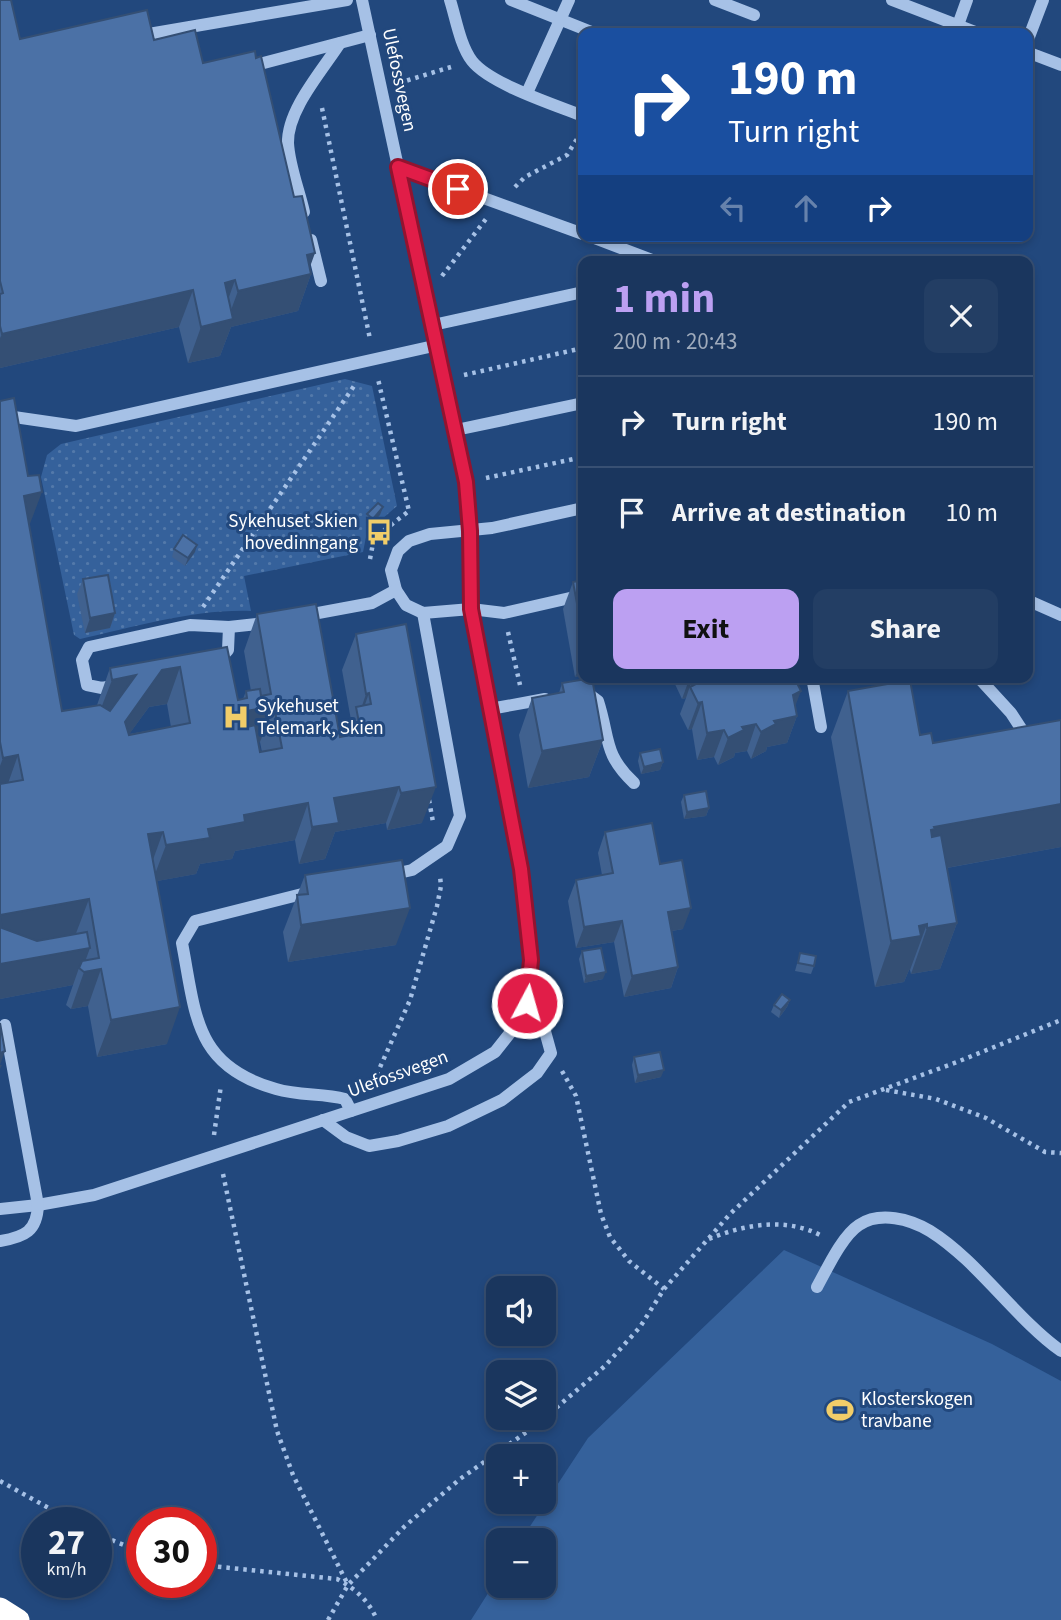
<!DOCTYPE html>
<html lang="en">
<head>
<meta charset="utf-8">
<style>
	:root { --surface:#1a365e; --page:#233e64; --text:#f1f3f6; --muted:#9fabbc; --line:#385073; --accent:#bca0f2 }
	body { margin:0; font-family:"Source Sans 3",sans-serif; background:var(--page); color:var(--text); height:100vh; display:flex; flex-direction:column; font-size:26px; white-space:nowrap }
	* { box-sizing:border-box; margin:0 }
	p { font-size:23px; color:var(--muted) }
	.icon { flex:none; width:38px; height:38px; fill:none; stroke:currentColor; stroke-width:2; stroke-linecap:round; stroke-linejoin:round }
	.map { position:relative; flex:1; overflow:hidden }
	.drawer { position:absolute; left:578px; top:256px; width:455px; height:427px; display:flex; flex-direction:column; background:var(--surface); border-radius:14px; box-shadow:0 4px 10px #0003,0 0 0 2px var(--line) }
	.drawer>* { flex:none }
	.top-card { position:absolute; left:578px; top:28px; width:455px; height:214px; border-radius:14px; box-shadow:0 4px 10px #0003,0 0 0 2px var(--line); background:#1a4fa0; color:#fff; overflow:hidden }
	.buttons { position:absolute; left:486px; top:1276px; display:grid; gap:14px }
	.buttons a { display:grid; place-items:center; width:70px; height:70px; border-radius:14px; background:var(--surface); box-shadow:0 4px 10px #0003,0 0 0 2px var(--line); font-size:35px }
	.speed { position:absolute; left:21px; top:1507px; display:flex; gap:14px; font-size:35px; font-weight:700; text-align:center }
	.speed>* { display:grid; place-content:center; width:91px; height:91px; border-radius:50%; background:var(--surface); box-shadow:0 4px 10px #0003,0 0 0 2px var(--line); line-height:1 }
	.speed small { font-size:18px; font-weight:400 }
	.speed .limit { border:10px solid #d22; background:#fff; color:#111 }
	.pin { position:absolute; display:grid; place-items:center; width:60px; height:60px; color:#fff; margin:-30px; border:4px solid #fff; border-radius:50%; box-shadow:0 2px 7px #0007 }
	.me { position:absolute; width:77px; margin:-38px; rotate:6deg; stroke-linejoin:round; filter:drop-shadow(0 0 5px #0008) }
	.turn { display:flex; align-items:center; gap:24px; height:147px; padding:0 35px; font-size:32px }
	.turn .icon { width:91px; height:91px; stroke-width:2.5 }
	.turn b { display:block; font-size:49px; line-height:60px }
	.lanes { display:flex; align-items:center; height:66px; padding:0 35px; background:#0003; justify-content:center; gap:35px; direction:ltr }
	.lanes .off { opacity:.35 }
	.round { display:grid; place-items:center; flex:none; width:74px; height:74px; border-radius:14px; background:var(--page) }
	.head { display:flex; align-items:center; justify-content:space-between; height:119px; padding:0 35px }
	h1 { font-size:42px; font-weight:700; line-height:52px; color:var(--accent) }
	.primary-button { display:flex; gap:14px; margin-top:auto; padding:14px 35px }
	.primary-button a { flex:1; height:80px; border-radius:14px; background:var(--accent); color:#111; font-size:28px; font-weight:700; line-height:80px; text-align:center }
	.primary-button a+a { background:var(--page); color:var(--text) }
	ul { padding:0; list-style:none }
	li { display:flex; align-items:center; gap:21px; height:91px; padding:0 35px; border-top:2px solid var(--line) }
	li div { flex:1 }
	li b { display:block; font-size:26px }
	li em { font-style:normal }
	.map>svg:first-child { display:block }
	.park { fill:url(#park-dots) }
	.garden { fill:#35619b }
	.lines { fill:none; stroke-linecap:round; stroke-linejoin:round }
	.path { stroke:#a6c1e6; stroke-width:4.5; stroke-dasharray:3.5 5; stroke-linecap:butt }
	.minor { stroke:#a6c1e6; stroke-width:12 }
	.highway { stroke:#fff; stroke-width:21 }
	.wall { fill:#40618f; fill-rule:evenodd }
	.shaded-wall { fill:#344f74 }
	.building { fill:#4b71a6; stroke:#344f74; stroke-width:2; fill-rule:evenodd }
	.route-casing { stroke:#92132f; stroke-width:18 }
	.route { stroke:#e11d48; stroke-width:12 }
	.labels { text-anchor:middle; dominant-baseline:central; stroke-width:6; stroke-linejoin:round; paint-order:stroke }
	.street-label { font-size:19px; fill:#fff; stroke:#22487d }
	.poi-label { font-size:19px; fill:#fff; stroke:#22487d; text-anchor:start }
</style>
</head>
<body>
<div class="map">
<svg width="1061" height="1620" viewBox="0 0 1061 1620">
	<defs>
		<pattern id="park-dots" width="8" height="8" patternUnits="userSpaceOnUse" patternTransform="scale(1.75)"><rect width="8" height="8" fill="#35619b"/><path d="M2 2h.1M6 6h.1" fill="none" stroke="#5379aa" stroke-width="1.8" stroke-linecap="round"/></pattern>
	</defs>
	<rect width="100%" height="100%" fill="#22487d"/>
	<path class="park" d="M345 379 372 386 397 506 367 532 363 552 244 576 251 611C194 609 135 627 80 639L74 635 41 477 47 455 61 444Z"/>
	<path class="garden" d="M784 1250 992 1344 1061 1381V1620H471L499 1576V1586H544V1540H521L588 1438Z"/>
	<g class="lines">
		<g class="path">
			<path d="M399 83 451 67"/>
			<path d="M322 108 370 339"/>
			<path d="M515 187 525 177 567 155 580 134"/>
			<path d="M442 276 486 219"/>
			<path d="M464 375 583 348"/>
			<path d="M486 478 583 457"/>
			<path d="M370 559 374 538 409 511 378 379"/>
			<path d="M203 607 354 386"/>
			<path d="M508 632 520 685"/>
			<path d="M429 800 433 822"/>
			<path d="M562 1071 576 1096 601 1214 610 1237 629 1261 664 1289"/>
			<path d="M372 1082 377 1074 410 1000 437 906 441 886 440 876"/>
			<path d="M886 1090 936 1099 986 1118 1045 1152 1061 1153"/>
			<path d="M214 1135 221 1085"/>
			<path d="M223 1174 277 1431 293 1475 348 1585"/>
			<path d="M709 1239C745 1224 787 1217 822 1236"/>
			<path d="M0 1481 74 1522"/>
			<path d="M96 1534 142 1552"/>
			<path d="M201 1565 337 1579C356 1589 369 1601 377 1620"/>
			<path d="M328 1620 348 1585 405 1526 460 1479 535 1426 605 1366 640 1327 664 1289 730 1214 849 1102 957 1062 1061 1020"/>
		</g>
		<g class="minor">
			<path d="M450 0C456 19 460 45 472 61 490 84 555 105 583 116"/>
			<path d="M511 0 594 33"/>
			<path d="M715 0 754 15"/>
			<path d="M892 0 978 33"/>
			<path d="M958 25 967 0"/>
			<path d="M137 36 347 0"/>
			<path d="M1027 42 1043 0"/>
			<path d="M1027 52 1061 65"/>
			<path d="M248 67 370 35"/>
			<path d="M527 93 569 0"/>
			<path d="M398 167 583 234"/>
			<path d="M304 212C299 190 289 165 288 143 287 110 322 71 340 43"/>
			<path d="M589 236 655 261"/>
			<path d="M311 240 321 281"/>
			<path d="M433 325 583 292"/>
			<path d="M0 415 76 426 438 345"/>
			<path d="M456 430 583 403"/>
			<path d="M583 508 492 528 430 534 409 541 398 551 391 570 396 590 406 605 423 613 471 609 504 613 583 595"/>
			<path d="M1027 600 1061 615"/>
			<path d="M302 616 372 603 396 590"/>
			<path d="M218 661 228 650 229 627"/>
			<path d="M812 677 821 727"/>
			<path d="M978 677 1011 713 1024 733 1023 741"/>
			<path d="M117 685 102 688 87 685 82 660 89 647 190 625 229 627 267 623"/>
			<path d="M580 695H590L598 701C610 738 603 754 634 783"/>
			<path d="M490 709 545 699"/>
			<path d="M390 875 412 870 447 846 460 816 423 613"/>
			<path d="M314 891 195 921 182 943C196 1015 194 1066 276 1089 299 1096 323 1093 345 1099L351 1111"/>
			<path d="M323 1120 346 1137 369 1146 398 1141 448 1126 502 1100 537 1073 551 1053 543 1024 527 1003"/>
			<path d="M0 1209 38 1205 94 1195 449 1079 495 1052 514 1028 527 1003 531 960 521 869 471 609 470 531 466 482 362 0"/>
			<path d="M0 1241C25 1237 37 1231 38 1205L5 1025"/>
			<path d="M817 1287C827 1269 842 1236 859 1225 880 1211 910 1219 930 1231 978 1261 1014 1317 1061 1351"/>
		</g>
		<path class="highway" d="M0 1608 19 1620"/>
	</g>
	<g class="wall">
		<path d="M0 0 20 39 154 40 203 63 310 268 311 274 298 311 231 327 220 356 188 363 179 327 0 368Z"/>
		<path d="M0 401 29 526 62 711 97 705 110 668 227 647 238 700 243 699 246 691H251L244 651 257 614 340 737 345 736 351 720 342 670 356 634 422 823 387 830 386 823 335 832 325 859 299 864 295 840 235 851 232 859 200 864 196 874 157 881 167 1044 97 1057 88 1006 71 1009 66 1005 73 985 0 999ZM167 704 171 727 129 734 149 707ZM260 742 262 752H260L258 743Z"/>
		<path d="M367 514 380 515 370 526 365 521Z"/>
		<path d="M174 549 195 552 185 566 172 557Z"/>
		<path d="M83 579 115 613 110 628 85 633 77 594Z"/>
		<path d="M583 580V675L575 677 563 609 573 582Z"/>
		<path d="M676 677H794L795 706 797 716 787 743 767 747 766 751 751 759 747 751 735 753 734 757 718 765 714 757 697 760 692 729 688 730 680 714 686 698 682 699 674 682Z"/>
		<path d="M562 683 603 740 589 777 528 788 519 735 532 698 559 693Z"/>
		<path d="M848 691 933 743 1061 847 947 868 957 923 940 969 911 974 910 970H909L904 982 875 987 831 737Z"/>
		<path d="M640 753 663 762 660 770 641 774 638 761Z"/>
		<path d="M684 795 709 808 706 816 684 819 681 802Z"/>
		<path d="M605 832 660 864 683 929 672 931 678 967 671 988 624 997 614 942 576 948 568 901 576 880 602 875 598 853Z"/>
		<path d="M305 875 396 945 288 962 283 932Z"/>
		<path d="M582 951 603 979 584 983 579 959Z"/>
		<path d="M800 953 814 966 811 974 795 971Z"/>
		<path d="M790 1000 787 1007 779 1018 771 1012 774 1005Z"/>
		<path d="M634 1057 661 1077 635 1083 632 1065Z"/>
	</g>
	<g class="shaded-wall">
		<path d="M315 253 307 275 311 274 298 311 231 327 220 356 188 363 201 327 227 321 238 291 307 255Z"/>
		<path d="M235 280 222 317 225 283Z"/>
		<path d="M193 290 179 327 0 368V338L2 334Z"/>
		<path d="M42 492 28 529 24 496Z"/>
		<path d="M383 507 380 515 370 526 373 519Z"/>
		<path d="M197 545 195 552 185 566 188 558Z"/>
		<path d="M115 613 110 628 85 633 90 618Z"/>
		<path d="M583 657V675L575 677Z"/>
		<path d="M180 667 167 704 149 707 112 758 125 722 162 670Z"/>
		<path d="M136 675 123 712 98 716 112 680Z"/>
		<path d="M604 677H633L601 683Z"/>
		<path d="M690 677H693L686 698 682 699Z"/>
		<path d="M801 691 791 717 797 716 787 743 767 747 766 751 751 759 761 732 774 721 793 695Z"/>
		<path d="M369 693 359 722 358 718 366 694Z"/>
		<path d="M702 702 692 729 688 730 698 703Z"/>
		<path d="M274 706 260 742 227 748 240 712Z"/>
		<path d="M756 724 747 751 735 753 734 757 718 765 728 738 742 727Z"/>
		<path d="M724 730 714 757 697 760 707 733Z"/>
		<path d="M603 740 589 777 528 788 542 751Z"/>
		<path d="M18 755 5 792 0 793V766L3 758Z"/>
		<path d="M663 762 660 770 641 774 644 767Z"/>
		<path d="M399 787 386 823 335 832 325 859 299 864 312 827 334 798Z"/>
		<path d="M436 787 422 823 387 830 401 793Z"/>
		<path d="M308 803 295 840 235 851 232 859 200 864 196 874 152 882 166 845 244 815Z"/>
		<path d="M1061 804V847L919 873 931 830 934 827Z"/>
		<path d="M709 808 706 816 684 819 687 812Z"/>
		<path d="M163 832 150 868 148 834Z"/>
		<path d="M89 899 75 936 0 950V915Z"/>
		<path d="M410 908 396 945 288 962 301 925Z"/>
		<path d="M691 908 683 929 660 933 668 912Z"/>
		<path d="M622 921 614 942 576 948 584 927Z"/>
		<path d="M957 923 940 969 911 974 927 928Z"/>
		<path d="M927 924 910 970H909L904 982 875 987 891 941 919 926Z"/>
		<path d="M90 948 82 970 79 968 73 985 0 999V964Z"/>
		<path d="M678 967 671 988 624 997 632 976Z"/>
		<path d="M101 969 88 1006 71 1009 84 972Z"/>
		<path d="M606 972 603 979 584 983 586 976Z"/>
		<path d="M790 1000 787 1007 779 1018 781 1010Z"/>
		<path d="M180 1007 167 1044 97 1057 111 1020Z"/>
		<path d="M5 1051 0 1065H2L0 1069V1053Z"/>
		<path d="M664 1070 661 1077 635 1083 638 1075Z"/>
	</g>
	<g class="building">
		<path d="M0 0H11L20 39 147 10 154 40 195 30 203 63 255 51 256 58 261 56 294 197 302 196 315 253 307 255 311 274 238 291 235 280 225 283 233 319 201 327 193 290 2 334 0 326V294L3 293 0 281Z"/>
		<path d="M1027 351 1031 352 1027 361Z"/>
		<path d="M14 398 28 476 39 475 42 492 24 496 62 711 100 705 110 711 136 675 112 680 110 668 227 647 238 700 247 698 246 691 260 689 261 696 271 694 257 614 316 604 340 737 361 733 356 707 371 704 369 693 366 694 356 634 406 624 436 787 401 793 399 787 334 798 339 823 312 827 308 803 244 815 245 822 208 829 210 838 166 845 163 832 148 834 180 1007 111 1020 101 969 84 972 79 968 82 961 99 958 89 899 0 915V784L23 780 18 755 3 758 0 742V401ZM180 667 190 723 129 735 125 722 162 670ZM274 706 282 748 260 752 255 725 243 728 240 712Z"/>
		<path d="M1027 423 1033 425 1027 440Z"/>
		<path d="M378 503 383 507 373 519 367 514Z"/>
		<path d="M183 535 197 545 188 558 174 549Z"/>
		<path d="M108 575 115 613 90 618 83 579Z"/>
		<path d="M583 580V636L573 582Z"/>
		<path d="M697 677H794L801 691 793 695 797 716 774 721 776 724 761 732 756 724 742 727 744 730 728 738 724 730 707 733 702 702 698 703 690 687 698 683Z"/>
		<path d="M592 678 603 740 542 751 532 698 564 692 562 683Z"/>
		<path d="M910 680 920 735 931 733 933 743 1061 720V804L934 827 935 829 931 830 932 837 941 835 957 923 927 928V924L919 926 921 936 891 941 848 691Z"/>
		<path d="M660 749 663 762 644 767 640 753Z"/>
		<path d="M706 791 709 808 687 812 684 795Z"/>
		<path d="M652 823 660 864 682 860 691 908 668 912 678 967 632 976 622 921 584 927 576 880 613 873 605 832Z"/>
		<path d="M402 860 410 908 301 925 297 895 308 894 305 875Z"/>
		<path d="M0 917 2 928 37 941 87 932 90 948 0 964Z"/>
		<path d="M601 948 606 972 586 976 582 951Z"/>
		<path d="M800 953 816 956 814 966 798 963Z"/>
		<path d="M782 994 790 1000 781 1010 774 1005Z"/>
		<path d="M0 1023 5 1051 0 1053Z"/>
		<path d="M660 1052 664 1070 638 1075 634 1057Z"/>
	</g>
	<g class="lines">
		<g class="route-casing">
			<path id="route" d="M458 189 398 167 466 482 470 531 471 609 521 869 531 960 527 1003"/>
		</g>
		<use href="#route" class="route"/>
	</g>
	<defs>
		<g id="bus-bare" transform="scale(2.1)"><path d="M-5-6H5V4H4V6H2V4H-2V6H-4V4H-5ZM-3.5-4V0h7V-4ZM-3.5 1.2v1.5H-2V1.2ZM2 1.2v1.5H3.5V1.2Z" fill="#f1cd69" stroke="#22487d" stroke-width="2.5" paint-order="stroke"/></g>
		<g id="hospital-bare" transform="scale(2.1)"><path d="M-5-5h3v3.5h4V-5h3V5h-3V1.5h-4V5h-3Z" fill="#f1cd69" stroke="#22487d" stroke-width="2.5" paint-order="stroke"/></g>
		<g id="stadium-bare" transform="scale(2.1)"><path d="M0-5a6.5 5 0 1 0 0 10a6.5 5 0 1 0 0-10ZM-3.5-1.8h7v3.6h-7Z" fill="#f1cd69" stroke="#22487d" stroke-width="2.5" paint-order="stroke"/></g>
	</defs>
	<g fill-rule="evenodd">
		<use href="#bus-bare" x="379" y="532"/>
		<use href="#hospital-bare" x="236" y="717"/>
		<use href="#stadium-bare" x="840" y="1410"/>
	</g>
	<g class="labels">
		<g class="street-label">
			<text transform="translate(399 80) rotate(78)">Ulefossvegen</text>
			<text transform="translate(398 1074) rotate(-20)">Ulefossvegen</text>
		</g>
		<g class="poi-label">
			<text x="358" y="521" text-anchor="end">Sykehuset Skien<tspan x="358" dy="22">hovedinngang</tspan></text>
			<text x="257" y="706">Sykehuset<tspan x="257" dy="22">Telemark, Skien</tspan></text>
			<text x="861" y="1399">Klosterskogen<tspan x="861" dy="22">travbane</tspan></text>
		</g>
	</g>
</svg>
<div class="buttons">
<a><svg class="icon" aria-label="sound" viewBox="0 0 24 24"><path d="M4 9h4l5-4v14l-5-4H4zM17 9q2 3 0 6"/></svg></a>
<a><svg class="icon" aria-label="layers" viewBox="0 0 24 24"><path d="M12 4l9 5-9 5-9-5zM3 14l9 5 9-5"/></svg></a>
<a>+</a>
<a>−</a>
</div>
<div class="speed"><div>27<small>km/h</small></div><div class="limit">30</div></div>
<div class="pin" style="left:458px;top:189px;background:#d93025"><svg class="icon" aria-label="arrive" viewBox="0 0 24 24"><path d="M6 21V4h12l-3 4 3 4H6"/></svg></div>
<svg class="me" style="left:527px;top:1003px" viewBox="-20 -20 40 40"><circle r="17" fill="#e11d48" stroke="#fff" stroke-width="3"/><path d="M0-11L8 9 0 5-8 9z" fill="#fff"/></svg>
<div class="top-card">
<div class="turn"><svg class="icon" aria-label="right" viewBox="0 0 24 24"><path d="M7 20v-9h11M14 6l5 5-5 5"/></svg><div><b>190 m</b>Turn right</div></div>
<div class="lanes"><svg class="icon off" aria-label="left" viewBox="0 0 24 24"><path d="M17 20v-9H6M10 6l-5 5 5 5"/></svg><svg class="icon off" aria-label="ahead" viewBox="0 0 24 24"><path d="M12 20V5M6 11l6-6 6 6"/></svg><svg class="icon" aria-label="right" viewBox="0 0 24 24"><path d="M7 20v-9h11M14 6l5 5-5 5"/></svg></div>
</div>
<section class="drawer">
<div class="head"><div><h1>1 min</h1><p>200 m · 20:43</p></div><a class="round"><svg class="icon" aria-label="close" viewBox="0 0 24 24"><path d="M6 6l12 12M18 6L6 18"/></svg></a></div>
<ul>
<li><svg class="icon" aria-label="right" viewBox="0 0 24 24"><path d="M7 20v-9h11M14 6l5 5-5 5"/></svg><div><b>Turn right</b></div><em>190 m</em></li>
<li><svg class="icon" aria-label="arrive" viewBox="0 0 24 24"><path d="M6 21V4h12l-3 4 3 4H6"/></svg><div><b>Arrive at destination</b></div><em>10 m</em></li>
</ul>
<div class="primary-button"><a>Exit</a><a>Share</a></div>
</section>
</div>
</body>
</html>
